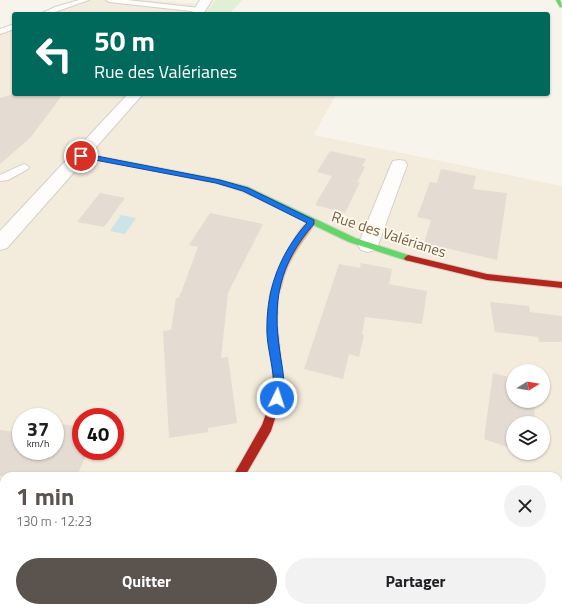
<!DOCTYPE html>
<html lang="fr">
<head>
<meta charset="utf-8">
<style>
	:root { --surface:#fff; --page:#f2f2f2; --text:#202124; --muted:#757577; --accent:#5b544e }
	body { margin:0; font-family:"Titillium Web",sans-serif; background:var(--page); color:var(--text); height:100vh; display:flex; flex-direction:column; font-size:15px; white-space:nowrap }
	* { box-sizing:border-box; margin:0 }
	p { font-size:13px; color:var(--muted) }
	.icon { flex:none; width:22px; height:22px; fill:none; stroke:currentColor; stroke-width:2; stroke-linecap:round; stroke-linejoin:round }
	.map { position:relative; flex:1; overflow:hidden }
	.drawer { position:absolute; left:0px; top:472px; width:562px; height:140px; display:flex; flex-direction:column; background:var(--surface); border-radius:12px 12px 0 0; box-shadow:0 1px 3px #0004 }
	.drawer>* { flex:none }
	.banner { position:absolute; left:12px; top:12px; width:538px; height:84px; border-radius:4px; box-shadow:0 1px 3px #0004; background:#00695c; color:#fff; overflow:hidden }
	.needle { width:26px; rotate:79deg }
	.fabs { position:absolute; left:506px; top:364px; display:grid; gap:8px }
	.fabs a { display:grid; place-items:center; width:44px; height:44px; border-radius:50%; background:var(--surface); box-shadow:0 1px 3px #0004; font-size:20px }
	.speed { position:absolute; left:12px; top:408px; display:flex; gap:8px; font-size:20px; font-weight:700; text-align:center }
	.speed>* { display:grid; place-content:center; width:52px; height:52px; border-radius:50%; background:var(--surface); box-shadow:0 1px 3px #0004; line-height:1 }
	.speed small { font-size:10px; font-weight:400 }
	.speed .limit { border:6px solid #d22; background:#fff; color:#111 }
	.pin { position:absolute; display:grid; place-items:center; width:34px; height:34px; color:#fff; margin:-17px; border:2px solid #fff; border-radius:50%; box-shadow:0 1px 4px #0007 }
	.me { position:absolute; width:44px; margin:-22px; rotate:4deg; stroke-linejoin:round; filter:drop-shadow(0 0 3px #0008) }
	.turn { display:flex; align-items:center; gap:14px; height:84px; padding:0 16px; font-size:18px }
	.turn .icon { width:52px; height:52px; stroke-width:2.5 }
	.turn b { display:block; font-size:28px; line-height:34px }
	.round { display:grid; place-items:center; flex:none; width:42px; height:42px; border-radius:21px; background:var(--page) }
	.summary { display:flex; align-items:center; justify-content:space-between; height:68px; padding:0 16px }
	h1 { font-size:24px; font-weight:700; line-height:30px; color:var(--accent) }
	.cta { display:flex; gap:8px; margin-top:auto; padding:8px 16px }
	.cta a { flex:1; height:46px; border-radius:24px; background:var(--accent); color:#fff; font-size:16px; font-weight:700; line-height:46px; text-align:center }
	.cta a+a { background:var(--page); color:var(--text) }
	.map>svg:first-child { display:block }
	.residential { fill:#f3ebdb; fill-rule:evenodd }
	.green { fill:#e1efd5 }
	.water { fill:#cce3e8 }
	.building { fill:#e4dcd2 }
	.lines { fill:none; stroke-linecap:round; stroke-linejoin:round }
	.lane-casing { stroke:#d6d1c9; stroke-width:2 }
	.street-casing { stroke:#d6d1c9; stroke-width:2 }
	.fast-casing { stroke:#d7d1c9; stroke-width:2 }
	.slow-casing { stroke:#d7d1c9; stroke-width:2 }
	.jam-casing { stroke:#d7d1c9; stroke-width:2 }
	.lane { fill:#fefdfc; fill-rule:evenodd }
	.street { fill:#fefdfc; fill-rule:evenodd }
	.fast { fill:#63d668; fill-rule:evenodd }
	.slow { fill:#ff974d; fill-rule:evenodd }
	.jam { fill:#b3261e; fill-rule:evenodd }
	.route { fill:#1a73e8; stroke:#114b97 }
	.labels { text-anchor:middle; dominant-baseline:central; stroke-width:3.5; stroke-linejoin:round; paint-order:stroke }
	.street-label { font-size:15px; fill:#775e49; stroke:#fff9ec }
</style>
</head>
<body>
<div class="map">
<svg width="562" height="612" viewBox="0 0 562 612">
	<rect width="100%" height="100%" fill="#f7f4eb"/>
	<g class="residential">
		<path d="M82 0H146L211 5 205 14H45Z"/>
		<path d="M14 26V94H336L314 135 562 186V612H0V31ZM513 371H543V401H513ZM21 417H55V451H21ZM81 417H115V451H81ZM513 423H543V453H513ZM4 476H558V608H4Z"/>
	</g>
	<path class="green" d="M215 0H242L229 14H205Z"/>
	<path class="water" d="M121 215 136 218 125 234 110 231Z"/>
	<g class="building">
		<path d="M15 94H63L31 137 0 164V98Z"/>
		<path d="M330 151 366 159 362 166 365 167 357 182H360L345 213 315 205 332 176 317 172Z"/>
		<path d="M441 169 476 176 473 189 507 193 497 260 424 243 431 220 417 217 430 182 437 183Z"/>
		<path d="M100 193 125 198 104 227 77 222Z"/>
		<path d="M210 213 263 224 228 293 221 358 228 357 237 423 208 428V432L169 438 163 331 171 330 176 298H179L198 247 189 245Z"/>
		<path d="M361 263 392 269 389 284 427 291 422 324 365 317 362 335H364L359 357 349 354 343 379 304 369 339 264 360 268Z"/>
		<path d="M490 302 529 306 530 312 562 316V342H539L538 337 495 332Z"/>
		<path d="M493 373 513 378V401H535L534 423H513L510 448 484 439Z"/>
		<path d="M61 424 81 427V451H88L77 476H0V430L21 433V451H55V438Z"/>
	</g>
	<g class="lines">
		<g class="lane-casing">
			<g id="lane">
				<path d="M79 0H89L49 14H40L55 7Z"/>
				<path d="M106 0H127L200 8 203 10 200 12 109 2Z"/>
				<path d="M14 24V29L0 34V29Z"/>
				<path d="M24 164 29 167 28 169 8 180 0 181V175Z"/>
			</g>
		</g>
		<g class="street-casing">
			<g id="street">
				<path d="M200 0H212L203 14H191Z"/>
				<path d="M128 94H143L7 248 0 250V231Z"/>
				<path d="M399 160 405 161 407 165 378 245 375 250 368 252 361 250 358 245 391 165 393 161Z"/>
				<path d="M158 608H190L189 612H157Z"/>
			</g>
		</g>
		<g class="fast-casing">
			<g id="fast">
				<path d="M556 0H560L562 7H560Z"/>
				<path d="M81 153 217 179 248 187 355 238 411 256 412 258 408 261 349 242 242 191 216 183 79 156V154Z"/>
			</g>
		</g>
		<g class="slow-casing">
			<path id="slow" d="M312 219 316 222C304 240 291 255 284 276 282 282 281 295 274 297L271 296 270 294C274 278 297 225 312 219Z"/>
		</g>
		<g class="jam-casing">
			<g id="jam">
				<path d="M408 255 487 274 562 282V288L487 280 405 260 404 258Z"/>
				<path d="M274 291 278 294 277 325 283 376 282 397 271 431 245 476H233L262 425 272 397 273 376 267 325 270 294Z"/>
			</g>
		</g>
		<use href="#lane" class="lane"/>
		<use href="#street" class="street"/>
		<use href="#fast" class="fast"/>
		<use href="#slow" class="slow"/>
		<use href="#jam" class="jam"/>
	</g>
	<path class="route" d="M81 153 220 180 248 188 314 220V224C279 264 272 301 280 353 282 367 287 387 281 401L277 403 273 401C270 393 274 383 273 374 271 358 266 341 267 326 267 287 281 252 307 223L243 191 216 183 79 157V154Z"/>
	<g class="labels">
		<g class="street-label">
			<text transform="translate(389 234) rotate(18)">Rue des Valérianes</text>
		</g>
	</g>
</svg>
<div class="fabs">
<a><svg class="needle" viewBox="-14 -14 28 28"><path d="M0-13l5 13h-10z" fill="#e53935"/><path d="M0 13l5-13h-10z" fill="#757577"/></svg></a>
<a><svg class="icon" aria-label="layers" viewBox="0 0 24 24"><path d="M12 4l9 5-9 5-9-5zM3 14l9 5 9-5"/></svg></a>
</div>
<div class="speed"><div>37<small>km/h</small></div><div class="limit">40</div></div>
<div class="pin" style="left:81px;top:156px;background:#d93025"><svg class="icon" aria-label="arrive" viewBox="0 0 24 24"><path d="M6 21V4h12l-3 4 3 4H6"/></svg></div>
<svg class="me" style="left:277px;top:398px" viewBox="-20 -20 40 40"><circle r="17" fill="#1a73e8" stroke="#fff" stroke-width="3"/><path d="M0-11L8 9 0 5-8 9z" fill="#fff"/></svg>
<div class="banner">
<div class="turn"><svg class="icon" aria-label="left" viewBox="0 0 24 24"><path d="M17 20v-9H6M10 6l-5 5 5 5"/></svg><div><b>50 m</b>Rue des Valérianes</div></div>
</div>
<section class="drawer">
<div class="summary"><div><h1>1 min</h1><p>130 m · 12:23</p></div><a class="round"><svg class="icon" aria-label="close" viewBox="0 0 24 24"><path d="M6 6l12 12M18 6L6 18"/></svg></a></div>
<div class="cta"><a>Quitter</a><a>Partager</a></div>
</section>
</div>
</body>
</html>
